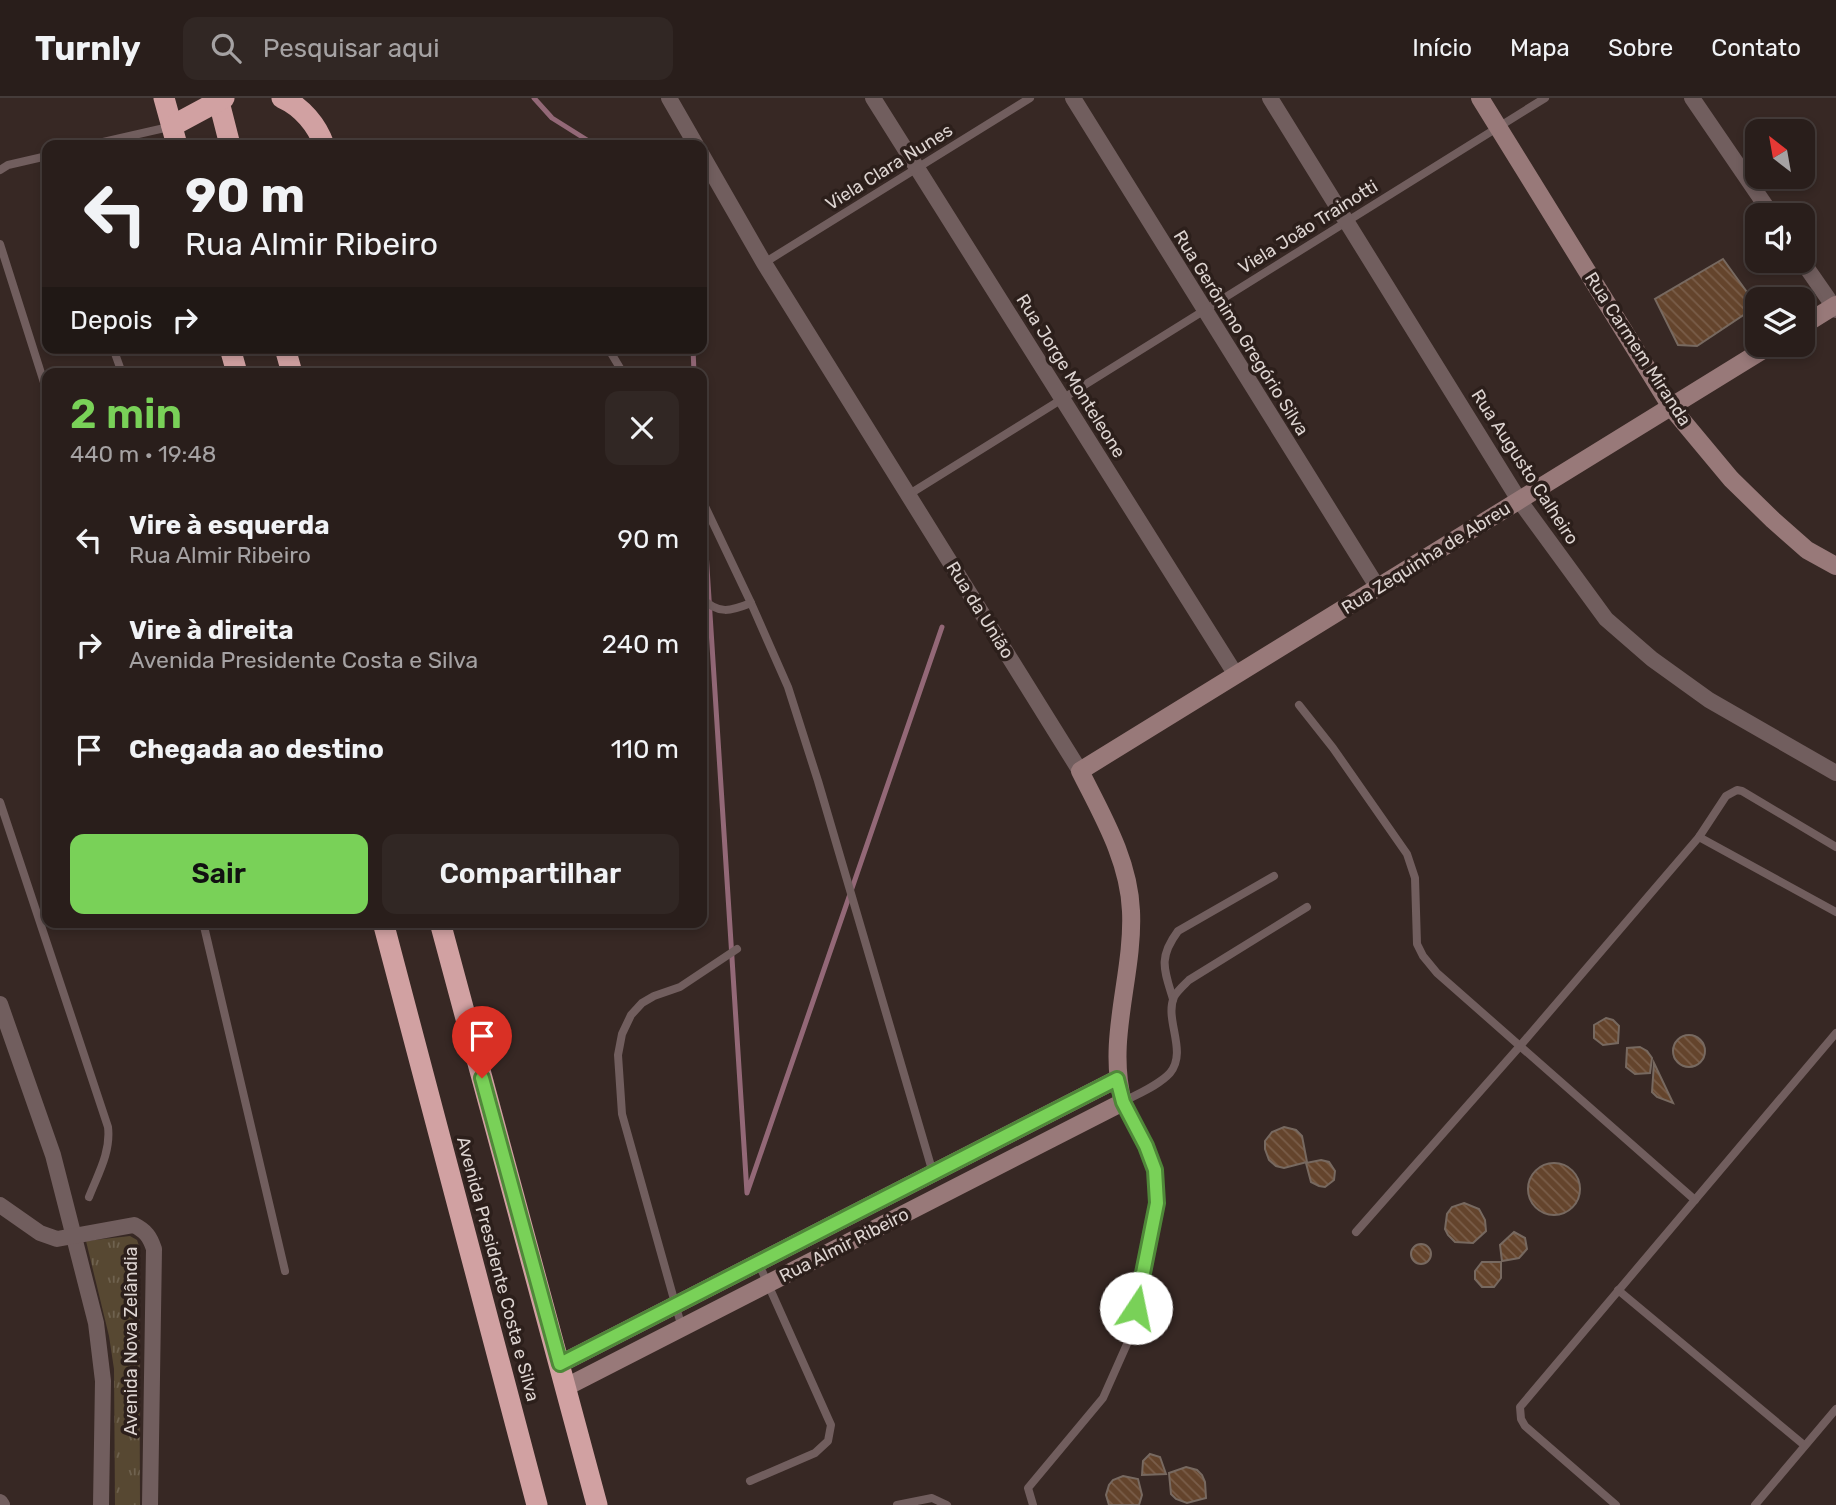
<!DOCTYPE html>
<html lang="pt">
<head>
<meta charset="utf-8">
<style>
	:root { --surface:#291e1b; --page:#312724; --text:#f1f3f6; --muted:#a5a2a3; --line:#453c3a; --accent:#79d158 }
	body { margin:0; font-family:Rubik,sans-serif; background:var(--page); color:var(--text); height:100vh; display:flex; flex-direction:column; font-size:26px; white-space:nowrap }
	* { box-sizing:border-box; margin:0 }
	p { font-size:23px; color:var(--muted) }
	.icon { flex:none; width:38px; height:38px; fill:none; stroke:currentColor; stroke-width:2; stroke-linecap:round; stroke-linejoin:round }
	.map { position:relative; flex:1; overflow:hidden }
	.panel { position:absolute; left:42px; top:270px; width:665px; height:560px; display:flex; flex-direction:column; background:var(--surface); border-radius:14px; box-shadow:0 4px 10px #0003,0 0 0 2px var(--line) }
	.panel>* { flex:none }
	.guide { position:absolute; left:42px; top:42px; width:665px; height:214px; border-radius:14px; box-shadow:0 4px 10px #0003,0 0 0 2px var(--line); background:#291e1b; color:var(--text); overflow:hidden }
	.needle { width:46px; rotate:329deg }
	.fabs { position:absolute; left:1745px; top:21px; display:grid; gap:14px }
	.fabs a { display:grid; place-items:center; width:70px; height:70px; border-radius:14px; background:var(--surface); box-shadow:0 4px 10px #0003,0 0 0 2px var(--line); font-size:35px }
	.pin { position:absolute; display:grid; place-items:center; width:60px; height:60px; color:#fff; margin:-72px -30px; border-radius:50% 50% 50% 0; rotate:-45deg; box-shadow:0 0 7px #0007 }
	.pin .icon { rotate:45deg }
	.me { position:absolute; width:77px; margin:-38px; rotate:11deg; stroke-linejoin:round; filter:drop-shadow(0 0 5px #0008) }
	.turn { display:flex; align-items:center; gap:24px; height:147px; padding:0 28px; font-size:32px }
	.turn .icon { width:91px; height:91px; stroke-width:2.5 }
	.turn b { display:block; font-size:49px; line-height:60px }
	.then { display:flex; align-items:center; height:66px; padding:0 28px; background:#0003; gap:14px; font-size:26px }
	.round { display:grid; place-items:center; flex:none; width:74px; height:74px; border-radius:14px; background:var(--page) }
	.overview { display:flex; align-items:center; justify-content:space-between; height:119px; padding:0 28px }
	h1 { font-size:42px; font-weight:600; line-height:52px; color:var(--accent) }
	.button { display:flex; gap:14px; margin-top:auto; padding:14px 28px }
	.button a { flex:1; height:80px; border-radius:14px; background:var(--accent); color:#111; font-size:28px; font-weight:600; line-height:80px; text-align:center }
	.button a+a { background:var(--page); color:var(--text) }
	ul { padding:0; list-style:none }
	li { display:flex; align-items:center; gap:21px; height:105px; padding:0 28px }
	li div { flex:1 }
	li b { display:block; font-size:26px }
	li em { font-style:normal }
	header { display:flex; align-items:center; gap:42px; box-sizing:border-box; height:98px; padding:0 35px; background:var(--surface); border-bottom:2px solid var(--line) }
	header strong { font-size:33px }
	nav { display:flex; gap:38px; margin-inline-start:auto; font-size:24px }
	.search { width:490px; height:63px; background:var(--page); display:flex; align-items:center; gap:18px; box-sizing:border-box; padding:0 24px; border-radius:14px; color:var(--muted); font-size:26px }
	.map>svg:first-child { display:block }
	.grass { fill:url(#grass-tufts) }
	.lines { fill:none; stroke-linecap:round; stroke-linejoin:round }
	.stream { stroke:#936877; stroke-width:5 }
	.building { fill:url(#building-back-hatch); stroke:#776960; stroke-width:2 }
	.lane { stroke:#715e5e; stroke-width:8 }
	.street { stroke:#715e5e; stroke-width:16 }
	.secondary { stroke:#987979; stroke-width:18 }
	.highway { stroke:#d1a1a2; stroke-width:21 }
	.route-casing { stroke:#4f8839; stroke-width:18 }
	.route { stroke:#79d158; stroke-width:12 }
	.labels { text-anchor:middle; dominant-baseline:central; stroke-width:7; stroke-linejoin:round; paint-order:stroke }
	.street-label { font-size:18px; fill:#ddd4d1; stroke:#2c1f1b }
</style>
</head>
<body>
<header>
<strong>Turnly</strong>
<div class="search"><svg class="icon" aria-label="search" viewBox="0 0 24 24"><circle cx="10" cy="10" r="6"/><path d="M15 15l6 6"/></svg>Pesquisar aqui</div>
<nav><a>Início</a><a>Mapa</a><a>Sobre</a><a>Contato</a></nav>
</header>
<div class="map">
<svg width="1836" height="1407" viewBox="0 0 1836 1407">
	<defs>
		<pattern id="grass-tufts" width="24" height="20" patternUnits="userSpaceOnUse" patternTransform="scale(1.75)"><rect width="24" height="20" fill="#574832"/><path d="M3 7l-1-3M5 7V3M7 7l1-3M15 17l-1-3M17 17v-4M19 17l1-3" fill="none" stroke="#6f624f"/></pattern>
		<pattern id="building-back-hatch" width="6" height="6" patternUnits="userSpaceOnUse" patternTransform="scale(1.75)"><rect width="6" height="6" fill="#64442c"/><path d="M-1 5l2 2M0 0l6 6M5-1l2 2" fill="none" stroke="#7a5e4a"/></pattern>
	</defs>
	<rect width="100%" height="100%" fill="#372824"/>
	<path class="grass" d="M130 1138 137 1142 139 1148 140 1407H115L114 1271 109 1238 86 1143Z"/>
	<g class="lines">
		<g class="stream">
			<path d="M534 0 552 20 595 47"/>
			<path d="M693 250 694 275"/>
			<path d="M702 391 747 1095 942 529"/>
		</g>
	</g>
	<g class="building">
		<path d="M1723 161 1757 208 1697 248 1678 247 1655 201Z"/>
		<path d="M1606 920 1613 922 1619 928 1618 945 1603 947 1594 940V927Z"/>
		<circle cx="1689" cy="953" r="16"/>
		<path d="M1640 949 1647 953 1652 960 1650 975 1635 976 1626 969 1627 950Z"/>
		<path d="M1654 965 1673 1005 1657 999 1652 994Z"/>
		<path d="M1284 1029 1296 1032 1302 1038 1307 1064 1284 1070 1276 1068 1269 1062 1265 1051V1043L1272 1034Z"/>
		<path d="M1321 1062 1329 1064 1335 1073 1334 1082 1325 1089 1319 1088 1311 1084 1306 1065Z"/>
		<circle cx="1554" cy="1091" r="26"/>
		<path d="M1464 1105 1479 1111 1485 1122 1486 1133 1473 1145 1455 1144 1448 1137 1445 1131 1447 1116 1452 1109Z"/>
		<path d="M1514 1134 1525 1140 1527 1151 1519 1160 1502 1163 1500 1147Z"/>
		<circle cx="1421" cy="1156" r="10"/>
		<path d="M1482 1164H1501V1180L1494 1189H1482L1475 1181V1173Z"/>
		<path d="M1150 1356 1160 1359 1166 1376 1142 1377 1143 1363Z"/>
		<path d="M1186 1369 1197 1372 1202 1377 1205 1384 1206 1400 1187 1405 1176 1401 1171 1396 1169 1375Z"/>
		<path d="M1123 1378 1138 1381 1142 1397 1139 1407H1109L1106 1397 1109 1387 1113 1382Z"/>
	</g>
	<g class="lines">
		<g class="lane">
			<path d="M90 47 169 29"/>
			<path d="M0 72 8 67 47 58"/>
			<path d="M0 146 47 294"/>
			<path d="M764 165 1030 0"/>
			<path d="M113 250 122 275"/>
			<path d="M608 250 623 275"/>
			<path d="M47 396V411"/>
			<path d="M908 397 1545 0"/>
			<path d="M702 402 751 505 788 589 818 683 933 1075"/>
			<path d="M702 500C718 517 731 513 751 505"/>
			<path d="M1299 607 1333 650 1407 756 1415 780 1417 846 1423 858 1437 875 1695 1102"/>
			<path d="M0 704 108 1029C111 1054 98 1076 89 1099"/>
			<path d="M1699 739 1836 814"/>
			<path d="M203 824 285 1173"/>
			<path d="M1173 901C1164 871 1158 860 1178 833L1274 778"/>
			<path d="M1356 1134 1520 948 1699 739 1726 698 1737 692 1742 693 1836 749"/>
			<path d="M1618 1192 1804 1347"/>
			<path d="M682 1230 622 1016 618 957 622 936 631 917 642 905 654 898 680 889 737 851"/>
			<path d="M750 1383 815 1355 828 1343 831 1327 758 1164"/>
			<path d="M897 1407 932 1400 947 1407"/>
			<path d="M1033 1407 1028 1390 1103 1300 1131 1237 1157 1105 1155 1072 1146 1048 1123 1004C1137 996 1158 988 1170 975 1188 953 1164 922 1174 899 1177 893 1183 888 1189 882L1307 809"/>
			<path d="M1616 1407 1525 1328 1521 1321 1520 1309 1836 935"/>
			<path d="M1755 1407 1836 1311"/>
		</g>
		<g class="street">
			<path d="M669 0 696 47"/>
			<path d="M873 0 1236 577"/>
			<path d="M1073 0 1378 490"/>
			<path d="M1270 0 1519 402 1606 521 1652 561 1709 602 1836 675"/>
			<path d="M1692 0 1772 117"/>
			<path d="M702 57 764 165 1080 673"/>
			<path d="M1802 163 1836 212"/>
			<path d="M0 906 53 1057 96 1225 103 1283 101 1407"/>
			<path d="M0 1107 40 1135 57 1141 134 1127C146 1133 150 1139 154 1151L150 1407"/>
			<path d="M0 1404 2 1407"/>
		</g>
		<g class="secondary">
			<path d="M1480 0 1671 309 1731 381 1773 422 1807 452 1836 468"/>
			<path d="M1802 228 1836 207"/>
			<path d="M560 1266 1117 981"/>
			<path d="M566 1289 1123 1004C1106 941 1134 877 1131 813 1129 762 1102 717 1080 673L1771 247"/>
		</g>
		<g class="highway">
			<path d="M164 0 177 47"/>
			<path d="M218 0 230 47"/>
			<path d="M282 0C302 9 317 27 324 47"/>
			<path d="M172 28 224 0"/>
			<path d="M230 250 237 275"/>
			<path d="M285 250 292 275"/>
			<path d="M383 824 537 1407"/>
			<path d="M440 824 597 1407"/>
		</g>
	</g>
	<g class="lines">
		<g class="route-casing">
			<path id="route" d="M482 980 560 1266 1117 981 1123 1004 1146 1048 1155 1072 1157 1105 1136 1210"/>
		</g>
		<use href="#route" class="route"/>
	</g>
	<g class="labels">
		<g class="street-label">
			<text transform="translate(889 69) rotate(-32)">Viela Clara Nunes</text>
			<text transform="translate(1308 129) rotate(-32)">Viela João Trainotti</text>
			<text transform="translate(1241 235) rotate(58)">Rua Gerônimo Gregório Silva</text>
			<text transform="translate(1638 251) rotate(57)">Rua Carmem Miranda</text>
			<text transform="translate(1071 278) rotate(58)">Rua Jorge Monteleone</text>
			<text transform="translate(1525 369) rotate(57)">Rua Augusto Calheiro</text>
			<text transform="translate(1426 460) rotate(-32)">Rua Zequinha de Abreu</text>
			<text transform="translate(980 512) rotate(58)">Rua da União</text>
			<text transform="translate(844 1147) rotate(-27)">Rua Almir Ribeiro</text>
			<text transform="translate(498 1171) rotate(75)">Avenida Presidente Costa e Silva</text>
			<text transform="translate(131 1243) rotate(-90)">Avenida Nova Zelândia</text>
		</g>
	</g>
</svg>
<div class="fabs">
<a><svg class="needle" viewBox="-14 -14 28 28"><path d="M0-13l5 13h-10z" fill="#e53935"/><path d="M0 13l5-13h-10z" fill="#a5a2a3"/></svg></a>
<a><svg class="icon" aria-label="sound" viewBox="0 0 24 24"><path d="M4 9h4l5-4v14l-5-4H4zM17 9q2 3 0 6"/></svg></a>
<a><svg class="icon" aria-label="layers" viewBox="0 0 24 24"><path d="M12 4l9 5-9 5-9-5zM3 14l9 5 9-5"/></svg></a>
</div>
<div class="pin" style="left:482px;top:980px;background:#d93025"><svg class="icon" aria-label="arrive" viewBox="0 0 24 24"><path d="M6 21V4h12l-3 4 3 4H6"/></svg></div>
<svg class="me" style="left:1136px;top:1210px" viewBox="-20 -20 40 40"><circle r="19" fill="#fff"/><path d="M0-13L10 11 0 6-10 11z" fill="#79d158"/></svg>
<div class="guide">
<div class="turn"><svg class="icon" aria-label="left" viewBox="0 0 24 24"><path d="M17 20v-9H6M10 6l-5 5 5 5"/></svg><div><b>90 m</b>Rua Almir Ribeiro</div></div>
<div class="then">Depois<svg class="icon" aria-label="right" viewBox="0 0 24 24"><path d="M7 20v-9h11M14 6l5 5-5 5"/></svg></div>
</div>
<section class="panel">
<div class="overview"><div><h1>2 min</h1><p>440 m · 19:48</p></div><a class="round"><svg class="icon" aria-label="close" viewBox="0 0 24 24"><path d="M6 6l12 12M18 6L6 18"/></svg></a></div>
<ul>
<li><svg class="icon" aria-label="left" viewBox="0 0 24 24"><path d="M17 20v-9H6M10 6l-5 5 5 5"/></svg><div><b>Vire à esquerda</b><p>Rua Almir Ribeiro</p></div><em>90 m</em></li>
<li><svg class="icon" aria-label="right" viewBox="0 0 24 24"><path d="M7 20v-9h11M14 6l5 5-5 5"/></svg><div><b>Vire à direita</b><p>Avenida Presidente Costa e Silva</p></div><em>240 m</em></li>
<li><svg class="icon" aria-label="arrive" viewBox="0 0 24 24"><path d="M6 21V4h12l-3 4 3 4H6"/></svg><div><b>Chegada ao destino</b></div><em>110 m</em></li>
</ul>
<div class="button"><a>Sair</a><a>Compartilhar</a></div>
</section>
</div>
</body>
</html>
